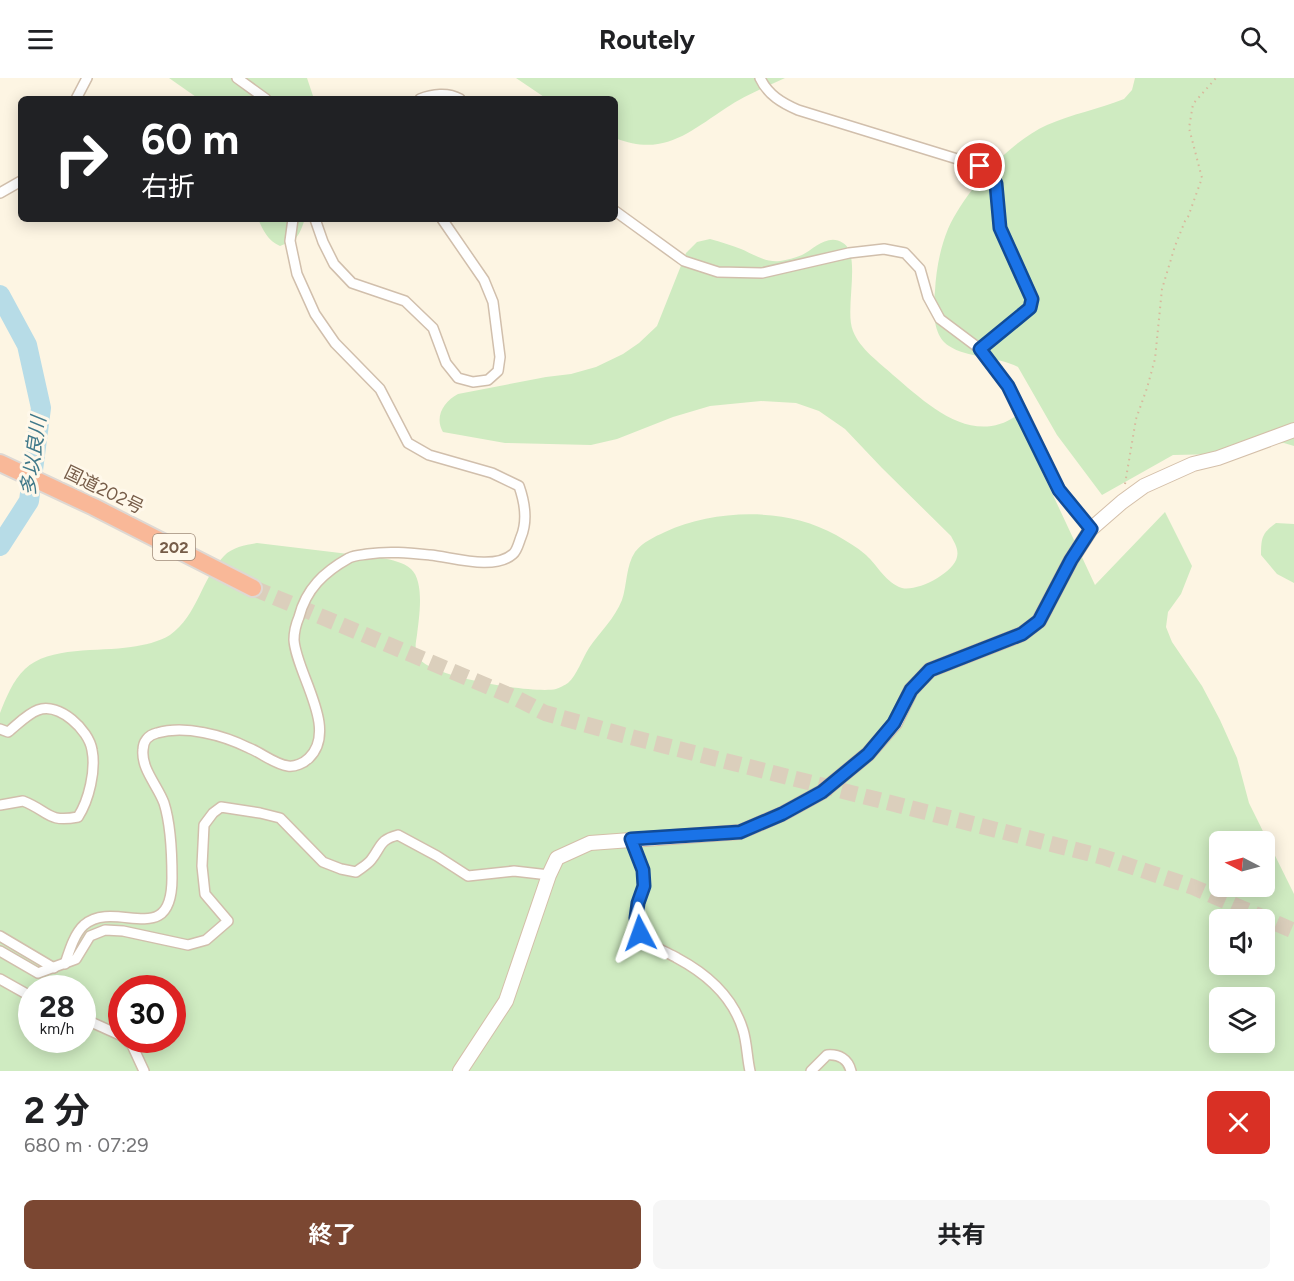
<!DOCTYPE html>
<html lang="ja">
<head>
<meta charset="utf-8">
<style>
	:root { --surface:#fff; --page:#f6f6f6; --text:#202124; --muted:#757577; --accent:#7b4732 }
	body { margin:0; font-family:Figtree,"Noto Sans JP",sans-serif; background:var(--page); color:var(--text); height:100vh; display:flex; flex-direction:column; font-size:22px; white-space:nowrap }
	* { box-sizing:border-box; margin:0 }
	p { font-size:20px; color:var(--muted) }
	.icon { flex:none; width:33px; height:33px; fill:none; stroke:currentColor; stroke-width:2; stroke-linecap:round; stroke-linejoin:round }
	.map { position:relative; height:993px; overflow:hidden }
	.details { display:flex; flex-direction:column; background:var(--surface); flex:1 }
	.details>* { flex:none }
	.guide { position:absolute; left:18px; top:18px; width:600px; height:126px; border-radius:9px; box-shadow:0 3px 15px #0003; background:#202124; color:#fff; overflow:hidden }
	.needle { width:39px; rotate:276deg }
	.controls { position:absolute; left:1209px; top:753px; display:grid; gap:12px }
	.controls a { display:grid; place-items:center; width:66px; height:66px; border-radius:9px; background:var(--surface); box-shadow:0 3px 15px #0003; font-size:30px }
	.speed { position:absolute; left:18px; top:897px; display:flex; gap:12px; font-size:30px; font-weight:700; text-align:center }
	.speed>* { display:grid; place-content:center; width:78px; height:78px; border-radius:50%; background:var(--surface); box-shadow:0 3px 15px #0003; line-height:1 }
	.speed small { font-size:15px; font-weight:400 }
	.speed .limit { border:9px solid #d22; background:#fff; color:#111 }
	.pin { position:absolute; display:grid; place-items:center; width:51px; height:51px; color:#fff; margin:-26px; border:3px solid #fff; border-radius:50%; box-shadow:0 2px 6px #0007 }
	.me { position:absolute; width:66px; margin:-33px; rotate:356deg; stroke-linejoin:round; filter:drop-shadow(0 0 4px #0008) }
	.turn { display:flex; align-items:center; gap:21px; height:126px; padding:0 24px; font-size:27px }
	.turn .icon { width:78px; height:78px; stroke-width:2.5 }
	.turn b { display:block; font-size:42px; line-height:51px }
	.round { display:grid; place-items:center; flex:none; width:63px; height:63px; border-radius:9px; background:var(--page) }
	.headline { display:flex; align-items:center; justify-content:space-between; height:102px; padding:0 24px }
	h1 { font-size:36px; font-weight:700; line-height:45px }
	.cta { display:flex; gap:12px; margin-top:auto; padding:12px 24px }
	.cta a { flex:1; height:69px; border-radius:9px; background:var(--accent); color:#fff; font-size:24px; font-weight:700; line-height:69px; text-align:center }
	.cta a+a { background:var(--page); color:var(--text) }
	header { display:flex; justify-content:space-between; align-items:center; height:78px; padding:0 24px; background:var(--surface); font-size:27px; font-weight:700 }
	.map>svg:first-child { display:block }
	.green { fill:#cfebc1; fill-rule:evenodd }
	.lines { fill:none; stroke-linecap:round; stroke-linejoin:round }
	.river { stroke:#b7dce7; stroke-width:20 }
	.highway-tunnel { stroke:#dbcfbc; stroke-width:16; stroke-dasharray:16 8; stroke-linecap:butt }
	.street-casing { stroke:#d1bfac; stroke-width:12 }
	.secondary-casing { stroke:#d4bfa9; stroke-width:16 }
	.highway-casing { stroke:#ded8d3; stroke-width:20 }
	.path { stroke:#d8b89d; stroke-width:2; stroke-dasharray:1.5 4.5; stroke-linecap:butt }
	.street { stroke:#fff; stroke-width:9 }
	.secondary { stroke:#fff; stroke-width:14 }
	.highway { stroke:#f9b898; stroke-width:16 }
	.route-casing { stroke:#114b97; stroke-width:15 }
	.route { stroke:#1a73e8; stroke-width:10 }
	.labels { text-anchor:middle; dominant-baseline:central; stroke-width:6; stroke-linejoin:round; paint-order:stroke }
	.shield { fill:#fff8ea; stroke:#9f8b79; stroke-width:1.5 }
	.shield-label { font-size:16px; font-weight:bold; fill:#765c48 }
	.street-label { font-size:18px; fill:#765c48; stroke:#fff8ea }
	.water-label { font-size:20px; font-style:italic; fill:#41798a; stroke:#fff8ea }
</style>
</head>
<body>
<header><svg class="icon" aria-label="menu" viewBox="0 0 24 24"><path d="M4 6h16M4 12h16M4 18h16"/></svg>Routely<svg class="icon" aria-label="search" viewBox="0 0 24 24"><circle cx="10" cy="10" r="6"/><path d="M15 15l6 6"/></svg></header>
<div class="map">
<svg width="1294" height="993" viewBox="0 0 1294 993">
	<rect width="100%" height="100%" fill="#fdf5e3"/>
	<g class="green">
		<path d="M169 0H307L314 21H199Z"/>
		<path d="M516 0H785C765 9 744 18 726 30 688 55 663 79 615 60V21H547Z"/>
		<path d="M1135 0H1294V368L1284 365 1256 367 1223 376 1173 377 1102 417 1057 357 1018 289C997 278 967 280 949 268 932 257 933 230 935 213 936 193 940 170 948 151 965 113 1009 64 1047 47 1072 36 1099 31 1124 21L1132 12Z"/>
		<path d="M258 141H305C298 160 298 161 280 168 268 163 263 152 258 141Z"/>
		<path d="M710 161C721 164 731 167 741 171 753 176 766 185 780 183 787 182 795 180 802 177 814 171 828 155 843 165 862 176 844 232 853 253 860 271 879 284 893 297 926 325 971 369 1016 338L1095 507 1165 434 1192 488 1181 516 1168 534 1166 549 1172 564 1202 608 1220 642 1237 680 1249 725 1294 816V993H0V635C6 620 13 602 25 591 49 568 99 574 131 569 144 567 159 564 170 557 198 537 201 501 224 478 232 469 246 467 257 465L382 480C392 482 403 484 411 491 425 504 419 540 417 557 416 563 414 573 418 579 428 599 534 616 556 611 559 610 565 607 568 605 577 597 582 581 589 570 600 554 615 540 622 522 627 507 626 487 635 474 643 464 654 459 665 454 716 431 786 429 836 457 846 463 857 469 866 477 878 488 886 505 902 510 917 514 954 495 957 479 959 471 954 464 951 458L882 390 845 351 819 333 796 325 761 323 710 328 673 339 617 361 591 367 505 365 443 354C434 339 444 323 458 316L546 299 571 296 596 289 623 276 639 265 657 248 686 175 697 164ZM1220 764H1264V808H1220ZM1220 842H1264V886H1220ZM32 910H82V962H32ZM122 910H172V962H122ZM1220 920H1264V964H1220Z"/>
		<path d="M1276 445 1294 446V505L1277 496 1261 477C1261 460 1262 455 1276 445Z"/>
	</g>
	<g class="lines">
		<path class="river" d="M0 217 27 267 41 330 29 423 0 468"/>
		<path class="highway-tunnel" d="M253 510 518 621 545 635 623 657 1103 779 1193 809 1294 853"/>
		<g class="street-casing">
			<g id="street">
				<path d="M237 0 266 21"/>
				<path d="M760 0C768 17 782 25 798 32L980 88 991 94 996 106 1000 150 1032 221 1031 230 980 271"/>
				<path d="M76 21 87 0"/>
				<path d="M420 21C432 16 448 14 460 21"/>
				<path d="M0 115 21 103"/>
				<path d="M615 133 684 183 718 194 762 195 849 175 884 171 905 175 920 191 928 219 940 241 980 271 1008 308 1059 412 1091 451"/>
				<path d="M315 141 323 164 334 186 352 205 405 223 433 250 446 285 458 300 473 304 488 302 498 293 500 279 493 224 484 202 442 141"/>
				<path d="M0 651 8 654C17 647 27 636 38 632 59 624 89 652 92 672 96 692 89 722 78 739 47 745 49 733 23 723L0 727"/>
				<path d="M631 761C636 775 644 790 643 805 643 822 631 835 640 854 646 867 665 873 677 880 707 896 733 919 743 952 747 965 747 980 750 993"/>
				<path d="M0 858 54 890"/>
				<path d="M0 873 38 895 76 881 90 858 105 852 123 853 188 867 206 862 228 843 205 816 202 788 204 747 213 735 221 729 260 735 280 740 323 784 341 791 356 794C361 790 367 787 371 782 382 768 379 762 398 757L437 778 468 798 514 793 549 797"/>
				<path d="M65 886C69 874 74 856 84 847 116 820 172 873 172 800 172 777 171 747 164 725 158 708 141 691 143 672 143 664 148 657 157 655 185 647 223 657 249 670 262 675 274 686 288 688 295 689 304 685 309 680 339 651 296 595 294 562 294 554 296 546 299 539 306 511 324 494 349 480 355 477 362 477 368 476 389 473 409 475 430 477 452 479 494 493 513 476 517 473 519 464 521 459 528 442 525 425 519 408L492 395 429 377 408 365 380 311 335 265 315 236 297 196 290 163 293 141"/>
				<path d="M0 901 32 919"/>
				<path d="M82 940 122 958"/>
				<path d="M126 962 132 967 144 993"/>
				<path d="M811 993 827 977C839 976 848 981 851 993"/>
			</g>
		</g>
		<g class="secondary-casing">
			<path id="secondary" d="M460 993 506 923 549 797 557 780 590 765 740 754 782 736 822 714 868 676 895 645 911 612 930 592 1022 556 1039 543 1071 482 1091 451 1122 424 1144 408 1193 386 1218 380 1294 352"/>
		</g>
		<g class="highway-casing">
			<path id="highway" d="M0 385 94 429 253 510"/>
		</g>
		<path class="path" d="M1125 406 1136 341 1147 310 1155 281 1162 211 1175 168 1185 143 1188 139 1202 100 1189 50 1193 26 1216 0"/>
		<use href="#street" class="street"/>
		<use href="#secondary" class="secondary"/>
		<use href="#highway" class="highway"/>
	</g>
	<g class="lines">
		<g class="route-casing">
			<path id="route" d="M640 855 636 840 638 825 644 808 643 792 631 761 740 754 782 736 822 714 868 676 894 645 911 612 930 592 1022 556 1039 543 1071 482 1091 451 1059 412 1008 308 980 271 1030 230 1032 221 1000 150 996 106 991 94 980 88"/>
		</g>
		<use href="#route" class="route"/>
	</g>
	<g class="labels">
		<rect class="shield" x="153" y="456" width="42" height="26" rx="4.5"/>
		<g class="shield-label">
			<text x="174" y="469">202</text>
		</g>
		<g class="street-label">
			<text transform="translate(104 412) rotate(26)">国道202号</text>
		</g>
		<g class="water-label">
			<text transform="translate(33 378) rotate(-82)">多以良川</text>
		</g>
	</g>
</svg>
<div class="controls">
<a><svg class="needle" viewBox="-14 -14 28 28"><path d="M0-13l5 13h-10z" fill="#e53935"/><path d="M0 13l5-13h-10z" fill="#757577"/></svg></a>
<a><svg class="icon" aria-label="sound" viewBox="0 0 24 24"><path d="M4 9h4l5-4v14l-5-4H4zM17 9q2 3 0 6"/></svg></a>
<a><svg class="icon" aria-label="layers" viewBox="0 0 24 24"><path d="M12 4l9 5-9 5-9-5zM3 14l9 5 9-5"/></svg></a>
</div>
<div class="speed"><div>28<small>km/h</small></div><div class="limit">30</div></div>
<div class="pin" style="left:980px;top:88px;background:#d93025"><svg class="icon" aria-label="arrive" viewBox="0 0 24 24"><path d="M6 21V4h12l-3 4 3 4H6"/></svg></div>
<svg class="me" style="left:640px;top:855px" viewBox="-20 -20 40 40"><path d="M0-17L14 15 0 8-14 15z" fill="#1a73e8" stroke="#fff" stroke-width="4"/></svg>
<div class="guide">
<div class="turn"><svg class="icon" aria-label="right" viewBox="0 0 24 24"><path d="M7 20v-9h11M14 6l5 5-5 5"/></svg><div><b>60 m</b>右折</div></div>
</div>
</div>
<section class="details">
<div class="headline"><div><h1>2 分</h1><p>680 m · 07:29</p></div><a class="round" style="background:#d93025;color:#fff"><svg class="icon" aria-label="close" viewBox="0 0 24 24"><path d="M6 6l12 12M18 6L6 18"/></svg></a></div>
<div class="cta"><a>終了</a><a>共有</a></div>
</section>
</body>
</html>
